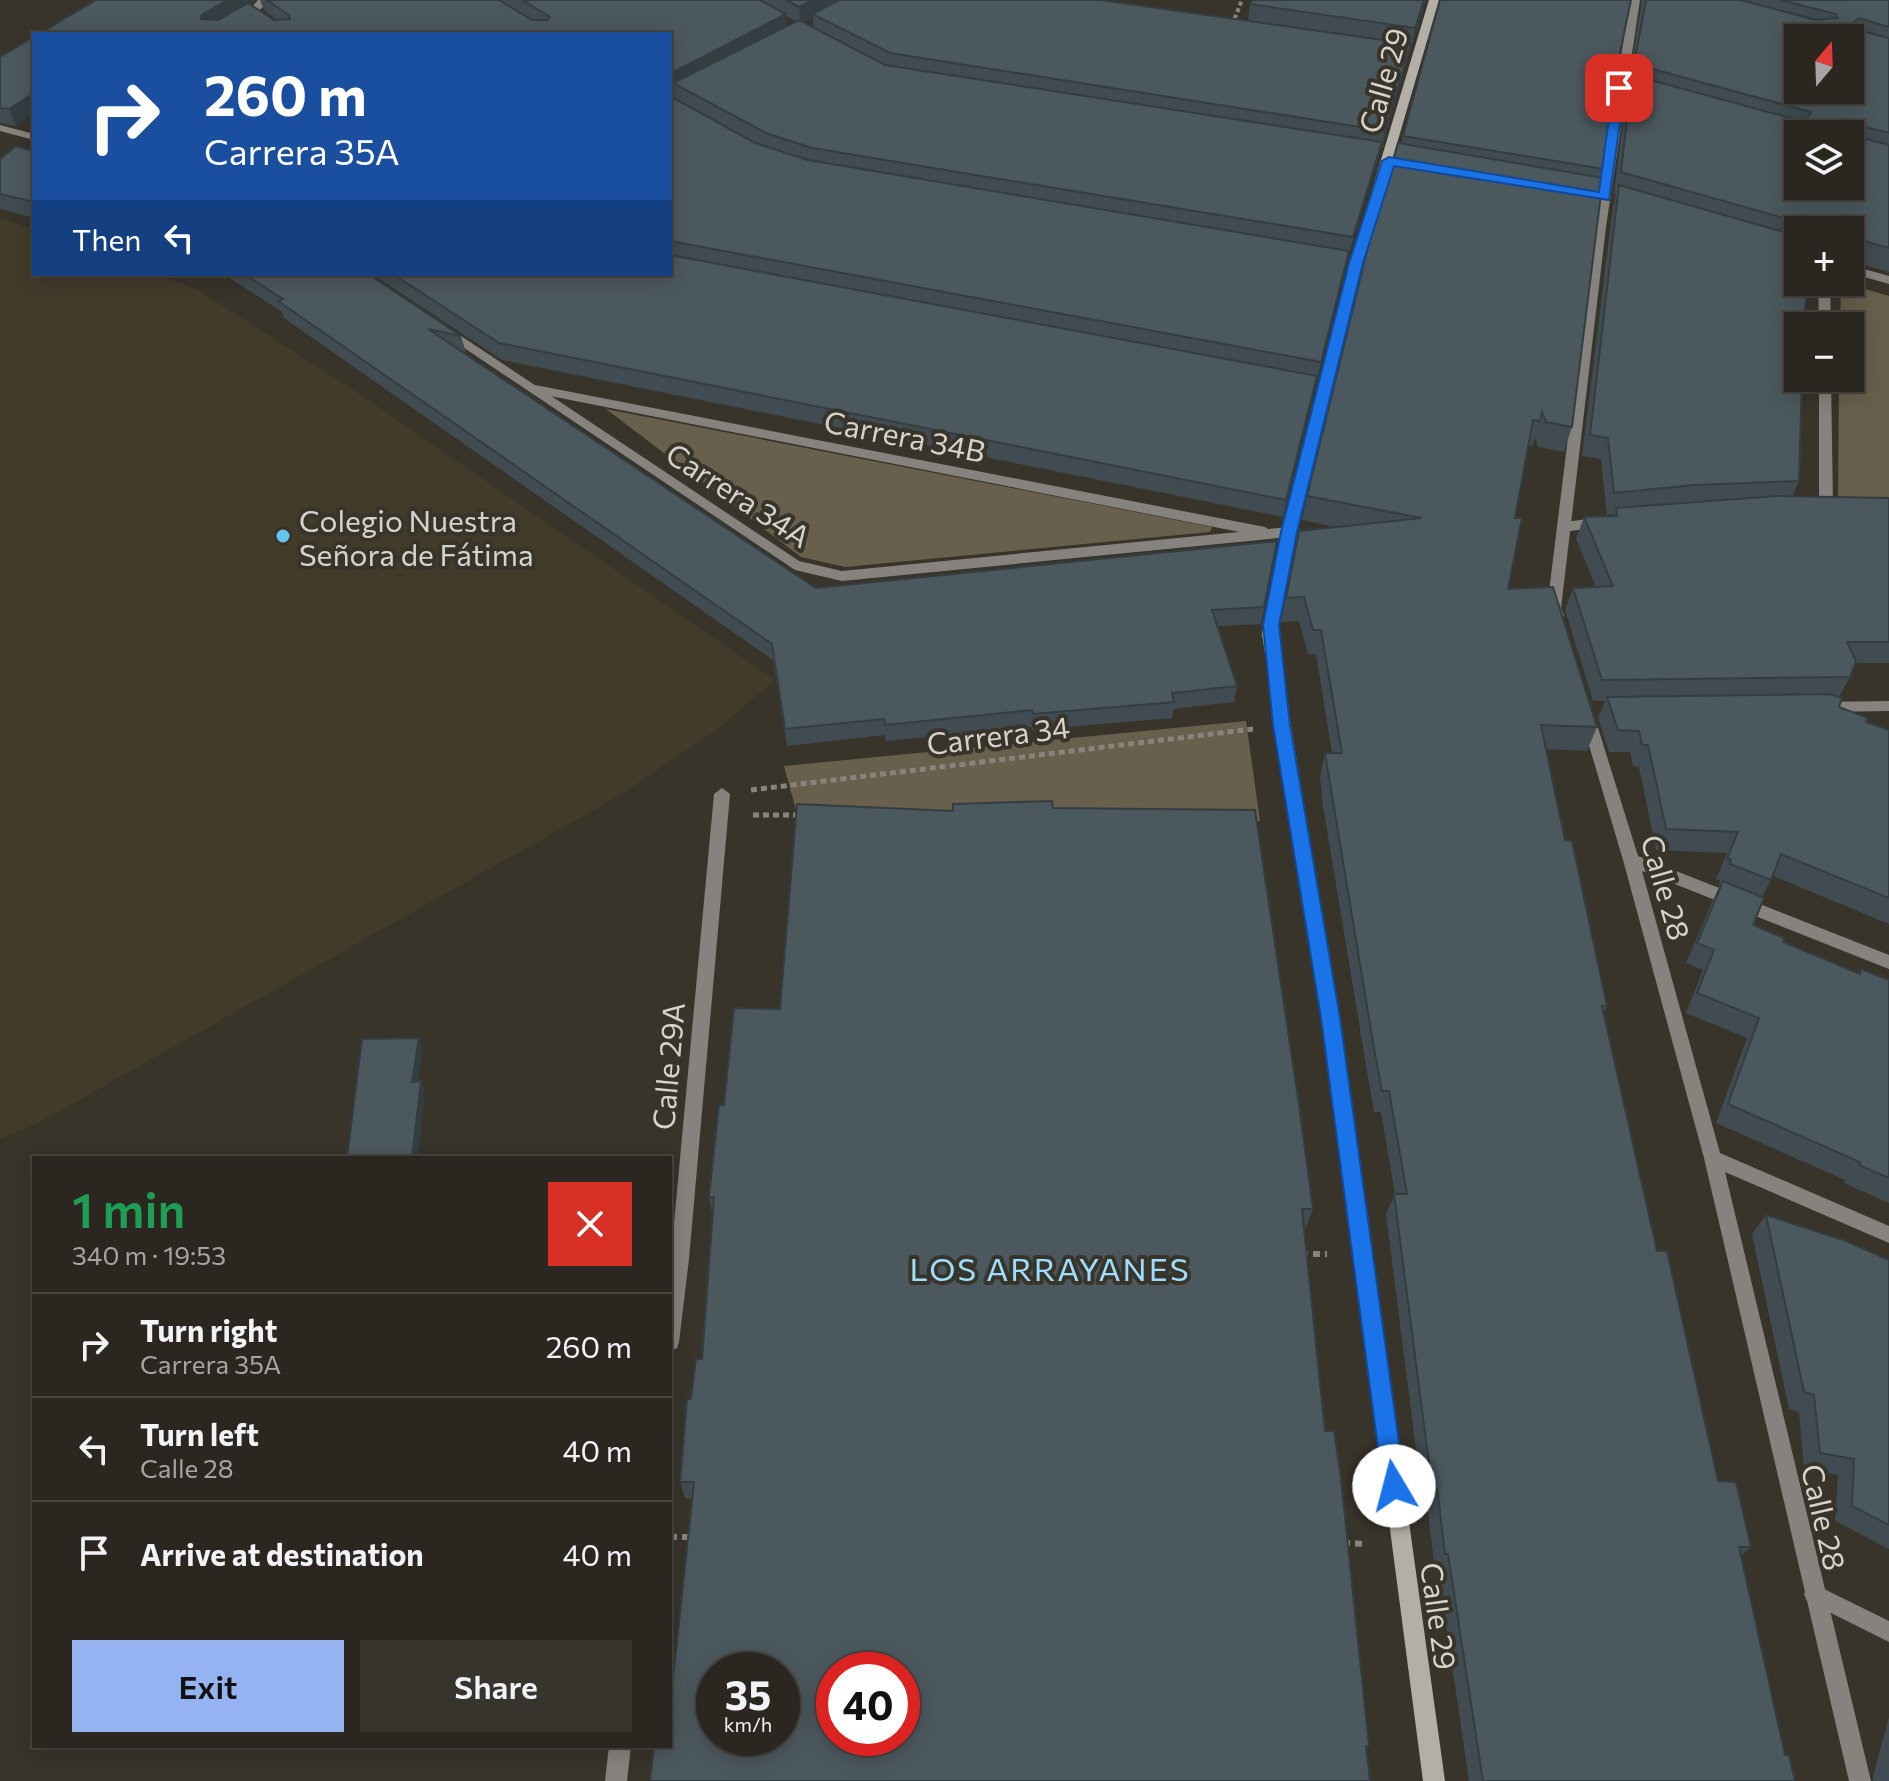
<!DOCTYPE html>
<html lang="en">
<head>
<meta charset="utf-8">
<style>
	:root { --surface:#2b2720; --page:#37332d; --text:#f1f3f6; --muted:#a6a5a5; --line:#47443e; --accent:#95b2f1 }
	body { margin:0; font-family:Commissioner,sans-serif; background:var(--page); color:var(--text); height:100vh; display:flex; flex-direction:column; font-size:30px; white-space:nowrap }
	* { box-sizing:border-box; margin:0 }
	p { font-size:26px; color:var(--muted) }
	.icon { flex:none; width:44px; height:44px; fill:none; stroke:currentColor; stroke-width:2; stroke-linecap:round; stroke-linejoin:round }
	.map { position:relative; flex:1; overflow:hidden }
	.sheet { position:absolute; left:32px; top:1156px; width:640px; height:592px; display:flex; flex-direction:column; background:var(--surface); border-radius:0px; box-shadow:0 4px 20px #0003,0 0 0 2px var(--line) }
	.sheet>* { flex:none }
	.hud { position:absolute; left:32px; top:32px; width:640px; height:244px; border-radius:0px; box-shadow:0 4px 20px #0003,0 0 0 2px var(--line); background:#1a4fa0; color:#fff; overflow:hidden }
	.needle { width:52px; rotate:19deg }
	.fabs { position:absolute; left:1784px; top:24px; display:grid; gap:16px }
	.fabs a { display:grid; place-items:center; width:80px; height:80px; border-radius:0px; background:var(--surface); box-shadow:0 4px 20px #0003,0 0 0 2px var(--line); font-size:40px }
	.speed { position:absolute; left:696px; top:1652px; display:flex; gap:16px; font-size:40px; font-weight:700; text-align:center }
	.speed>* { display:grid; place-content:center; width:104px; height:104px; border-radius:50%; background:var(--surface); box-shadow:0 4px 20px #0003,0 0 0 2px var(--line); line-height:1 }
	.speed small { font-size:20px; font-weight:400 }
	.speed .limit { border:12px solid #d22; background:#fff; color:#111 }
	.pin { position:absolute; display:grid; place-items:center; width:68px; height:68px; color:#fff; margin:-34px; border-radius:16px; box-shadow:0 4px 12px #0006 }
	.me { position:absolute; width:88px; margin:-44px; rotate:352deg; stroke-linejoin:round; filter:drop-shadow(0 0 6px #0008) }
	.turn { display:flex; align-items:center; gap:28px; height:168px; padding:0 40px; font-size:36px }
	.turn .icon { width:104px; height:104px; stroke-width:2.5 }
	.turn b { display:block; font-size:56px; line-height:68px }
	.then { display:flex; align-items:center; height:76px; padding:0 40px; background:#0003; gap:16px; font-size:30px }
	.round { display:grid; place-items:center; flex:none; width:84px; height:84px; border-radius:0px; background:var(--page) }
	.summary { display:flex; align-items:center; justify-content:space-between; height:136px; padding:0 40px }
	h1 { font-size:48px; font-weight:600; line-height:60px; color:#1e9e55 }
	.cta { display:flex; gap:16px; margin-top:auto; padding:16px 40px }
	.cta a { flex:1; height:92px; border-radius:0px; background:var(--accent); color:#111; font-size:32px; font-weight:600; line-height:92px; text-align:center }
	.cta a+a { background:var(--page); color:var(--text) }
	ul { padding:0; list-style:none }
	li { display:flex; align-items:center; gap:24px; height:104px; padding:0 40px; border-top:2px solid var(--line) }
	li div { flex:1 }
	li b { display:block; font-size:30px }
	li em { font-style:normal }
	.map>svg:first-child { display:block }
	.built { fill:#433b2a }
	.green { fill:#685f4c }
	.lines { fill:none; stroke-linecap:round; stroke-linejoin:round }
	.path-far2 { stroke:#88847c; stroke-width:4; stroke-dasharray:4 3; stroke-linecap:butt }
	.path-far1 { stroke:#88847c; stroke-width:5; stroke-dasharray:6 4; stroke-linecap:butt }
	.path { stroke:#88847c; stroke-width:6; stroke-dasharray:7 5; stroke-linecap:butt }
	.lane { fill:#86837e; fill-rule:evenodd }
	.street { fill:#86837e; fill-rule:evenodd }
	.secondary { fill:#b3afa7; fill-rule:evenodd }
	.wall { fill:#404c51; fill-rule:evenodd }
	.shaded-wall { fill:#343e42 }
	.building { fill:#4b585e; stroke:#343e42; stroke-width:2; fill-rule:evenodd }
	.route { fill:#1a73e8; stroke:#114b97; stroke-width:2 }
	.poi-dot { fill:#65c5ee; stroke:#39342a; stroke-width:3 }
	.labels { text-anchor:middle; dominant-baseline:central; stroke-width:8; stroke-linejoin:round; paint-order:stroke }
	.street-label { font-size:30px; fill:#d6d3cd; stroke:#39342a }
	.poi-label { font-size:30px; fill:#d6d3cd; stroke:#39342a; text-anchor:start }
	.neighbourhood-label { font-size:32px; letter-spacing:2px; fill:#9bdefd; stroke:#39342a }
</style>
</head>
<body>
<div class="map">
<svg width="1889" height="1781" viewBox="0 0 1889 1781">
	<rect width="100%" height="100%" fill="#39342a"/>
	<path class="built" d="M0 218 34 229V274H157L198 290 355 391 775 680 715 731 617 797 40 1122 0 1139Z"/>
	<g class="green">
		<path d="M1841 282 1889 296V502L1838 501 1839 378H1850V326H1840Z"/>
		<path d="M606 409 1212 527 1210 532 845 567 801 557Z"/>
		<path d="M1246 721 1260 821H799L784 766Z"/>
	</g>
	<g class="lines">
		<path class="path-far2" d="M1232 25 1242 0"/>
		<g class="path-far1">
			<path d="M751 790 1253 729"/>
			<path d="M753 815H803"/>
		</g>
		<g class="path">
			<path d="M1301 1254H1327"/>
			<path d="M670 1537H693"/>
			<path d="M1343 1543 1365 1544"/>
		</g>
		<g class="lane">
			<path d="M1850 265 1889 276V284L1850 273Z"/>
			<path d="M1818 282H1830L1831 326H1819Z"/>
			<path d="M1819 378H1831L1833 507 1826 512 1819 507Z"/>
			<path d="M535 385 1265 527 1272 532 1265 537 530 392V386Z"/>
			<path d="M1603 517 1608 519 1610 522 1608 525 1565 532 1558 527 1565 522Z"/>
			<path d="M1814 1584 1889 1621V1642L1807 1601 1804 1594 1807 1587Z"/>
		</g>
		<g class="street">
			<path d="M258 0H269C255 17 232 34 209 34L249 10Z"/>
			<path d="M1630 0H1640L1606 227 1561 608 1564 616 1557 621 1552 620 1547 608 1594 227Z"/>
			<path d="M0 125 34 134V140L0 131Z"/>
			<path d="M446 326 799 561 842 571 1289 527 1296 532 1289 537 842 581 795 570 442 333V327Z"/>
			<path d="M1889 701V711L1819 712 1812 707 1819 702Z"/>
			<path d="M1587 709 1594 715 1638 856 1889 955V969L1642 871 1720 1153 1889 1226V1243L1725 1172 1871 1781H1849L1704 1158 1623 860 1580 715Z"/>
			<path d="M722 788 730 794 689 1259 679 1342 677 1348 670 1351V1266L714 794Z"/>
			<path d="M609 1746H631L627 1781H605Z"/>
		</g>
		<path class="secondary" d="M1429 0H1439L1362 263 1296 532 1276 634 1339 1018 1445 1781H1423L1323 1018 1262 634 1282 532 1350 263Z"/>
	</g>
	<g class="wall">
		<path d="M260 0H1101L1248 21 1250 4 1426 0 1411 49H1410L1382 148 1380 147 1349 255H1348L1283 517 502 360 372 274H670V96L675 99 674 89 39 34 250 5 274 20H277L264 10ZM786 16 796 21 787 26ZM813 17V27L803 22Z"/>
		<path d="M1642 0H1889V272L1850 261V230H1798V282L1803 326 1799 481 1792 497 1889 498V663H1855L1850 677 1839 697V707L1866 722 1889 730V924L1773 876 1762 897 1753 925 1783 942 1859 973 1861 969 1889 980V1203L1844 1183 1845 1180 1716 1123 1747 1038 1686 1013 1703 970 1686 963 1712 902 1720 885H1719L1720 880 1716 879 1727 853 1656 850 1639 767 1633 766 1630 752H1609L1598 718 1605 701H1593L1565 610 1573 588 1596 587 1576 539 1584 517 1613 516 1614 514 1607 515 1601 459 1582 456 1613 206 1616 194H1614L1626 96 1630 85 1628 84Z"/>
		<path d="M0 57 16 126 0 123Z"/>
		<path d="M1617 67 1604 169 1601 177 1572 427 1564 452 1538 447 1535 438 1532 446 1528 445 1515 518 1508 589 1597 727 1587 751 1546 749 1565 840 1607 1006 1603 1014 1657 1251 1718 1481 1751 1547 1741 1556 1785 1755 1795 1781H1469L1438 1570H1435L1427 1504H1423L1386 1214 1395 1194 1381 1112H1374L1366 1065 1323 806 1320 777 1325 753H1332L1316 654H1308L1299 621 1281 622 1299 531 1336 527 1302 520 1307 496 1403 136Z"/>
		<path d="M34 151V218L0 209V159Z"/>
		<path d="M223 274H368L461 336 466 353 462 352 816 588 1277 541 1261 624 1217 626 1237 686 1234 702 1173 709 1172 718 1032 730 1031 727 886 741 885 735 787 746 773 660 284 318 281 311Z"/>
		<path d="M1053 808 1313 1209 1306 1228 1304 1229 1325 1431 1369 1746 1366 1751 670 1746 692 1499 685 1498 680 1482 691 1399 702 1359 712 1213 709 1197 724 1105 780 1009 953 811Z"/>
		<path d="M1766 1215 1889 1260V1549L1835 1521 1838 1475 1804 1469 1799 1412 1789 1409 1752 1234Z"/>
		<path d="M1889 1717V1781H1873V1776Z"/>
	</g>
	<g class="shaded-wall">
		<path d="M227 0H255L247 8 207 34 201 19 202 15Z"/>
		<path d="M813 0H846L812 14 813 17 800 23 799 7Z"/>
		<path d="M1424 0H1426L1411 49 1415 28Z"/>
		<path d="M786 14 787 30 673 83 674 89 670 91V74Z"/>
		<path d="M1411 44 1408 60 1382 148 1385 131Z"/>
		<path d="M34 93V114L16 126 9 109Z"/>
		<path d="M1382 142 1378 159 1349 255 1353 237Z"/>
		<path d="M1349 251 1346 268 1317 380 1321 362Z"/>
		<path d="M1317 376 1314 393 1283 517 1286 500Z"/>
		<path d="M419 1038 423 1048 416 1092 412 1082Z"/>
		<path d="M421 1081 425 1091 418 1158H412Z"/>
	</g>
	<g class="building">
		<path d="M96 0H227L202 15 201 19 218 20 248 3 274 20 290 19 289 15 267 0H499L532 20H547L550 17 522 0H760L786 14 670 74V34H39Z"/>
		<path d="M786 0H813L799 7Z"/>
		<path d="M839 0H1101L1411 44 1385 131 890 53 812 14Z"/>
		<path d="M1252 0H1424L1415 28 1250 4Z"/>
		<path d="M1440 0H1631L1617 67 1604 169 1403 136Z"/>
		<path d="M1646 0H1740L1816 20 1838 18 1836 14 1781 0H1889V27L1859 18 1855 21 1858 30 1889 38V133L1859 125 1856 128 1858 137 1889 145V248L1850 237V230H1826L1814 227 1813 230H1809L1808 225 1621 172 1632 75 1805 122 1811 112 1634 64ZM1798 38H1850V90H1798ZM1798 134H1850V186H1798Z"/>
		<path d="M799 20 885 65 1382 142 1353 237 812 148 766 133 673 83Z"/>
		<path d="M34 37V93L9 109 0 108V57Z"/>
		<path d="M670 96 755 143 808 160 1349 251 1321 362 670 241Z"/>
		<path d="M1398 143 1603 178 1572 427 1546 422 1542 412 1540 421 1533 420 1515 518H1522L1508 589 1553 587 1597 727 1541 725 1565 840 1572 841 1607 1006H1602L1657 1251H1667L1718 1481 1736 1482 1751 1547H1739L1785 1755H1789L1795 1781H1483L1448 1554H1445L1437 1488 1432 1487 1394 1194H1407L1389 1091H1382L1373 1043 1325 753H1342L1321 630H1313L1304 597 1286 598 1299 531 1422 518 1307 496 1370 239Z"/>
		<path d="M16 146 34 151V202L0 194V159Z"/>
		<path d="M1619 185 1798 236V282H1808L1803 326H1798V378H1802L1799 481 1694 485 1614 493 1608 438 1590 435Z"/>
		<path d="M670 255 1317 376 1286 500 499 343 393 274H670Z"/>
		<path d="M244 274H368L461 336 428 329 816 588 1277 541 1264 607 1212 610 1237 686 1172 693 1174 702 1033 714 1032 710 885 725 884 719 785 729 772 644 278 301 283 299Z"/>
		<path d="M1777 496 1889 498V642H1847L1856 661 1850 677 1602 680 1573 588 1613 586 1584 517 1617 516 1616 508Z"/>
		<path d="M1829 694 1842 698 1839 707 1868 718 1866 722 1889 730V898L1781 854 1771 880 1730 864 1731 860 1727 858 1738 832 1666 829 1648 745H1642L1639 731 1618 730 1607 697Z"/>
		<path d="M1052 801 1053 808 1255 810 1299 1105 1313 1209H1302L1325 1431H1334L1341 1479 1369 1746H1366L1370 1781H650L654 1746H670V1706L694 1482H680L687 1399H691L696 1359H702L714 1197H709L719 1105H724L734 1008 780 1009 797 804 953 811V804ZM714 1670H782V1738H714ZM834 1670H902V1738H834Z"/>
		<path d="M1723 881 1764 898 1753 925 1784 938 1783 942 1860 974 1861 969 1889 980V1178L1859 1165 1860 1162 1728 1104 1759 1018 1697 993 1714 950 1697 943Z"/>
		<path d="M419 1038 412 1082 421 1081 412 1158H347L362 1039Z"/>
		<path d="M1766 1215 1846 1241 1889 1260V1525L1852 1506 1854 1459 1820 1453 1814 1395 1804 1392Z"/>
	</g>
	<path class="route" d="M1619 85 1625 88 1609 200 1394 166 1363 263 1297 532 1279 625 1290 725 1340 1018 1405 1486 1402 1494 1394 1497 1386 1494 1383 1486 1321 1018 1273 725 1263 625 1281 532 1349 263 1382 161 1389 157 1599 192 1613 88Z"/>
	<circle class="poi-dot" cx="283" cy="536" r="8"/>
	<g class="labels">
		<g class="street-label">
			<text transform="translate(1382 80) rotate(-74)">Calle 29</text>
			<text transform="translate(905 435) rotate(11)">Carrera 34B</text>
			<text transform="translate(739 494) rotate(33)">Carrera 34A</text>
			<text transform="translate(998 734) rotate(-7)">Carrera 34</text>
			<text transform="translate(1667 887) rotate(74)">Calle 28</text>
			<text transform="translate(667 1066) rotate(-85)">Calle 29A</text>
			<text transform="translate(1825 1517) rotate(77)">Calle 28</text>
			<text transform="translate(1440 1616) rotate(82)">Calle 29</text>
		</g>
		<g class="poi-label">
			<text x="299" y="519">Colegio Nuestra<tspan x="299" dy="34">Señora de Fátima</tspan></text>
		</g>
		<g class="neighbourhood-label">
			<text x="1050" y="1268">LOS ARRAYANES</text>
		</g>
	</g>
</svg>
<div class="fabs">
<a><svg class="needle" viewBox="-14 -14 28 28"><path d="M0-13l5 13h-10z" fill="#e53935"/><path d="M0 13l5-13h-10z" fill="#a6a5a5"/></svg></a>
<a><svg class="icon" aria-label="layers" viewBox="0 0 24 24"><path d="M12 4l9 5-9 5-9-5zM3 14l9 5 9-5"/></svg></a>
<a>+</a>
<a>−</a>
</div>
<div class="speed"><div>35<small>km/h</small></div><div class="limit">40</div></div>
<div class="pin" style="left:1619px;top:88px;background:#d93025"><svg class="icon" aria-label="arrive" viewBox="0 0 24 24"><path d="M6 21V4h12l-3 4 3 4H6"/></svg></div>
<svg class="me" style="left:1394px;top:1486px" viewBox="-20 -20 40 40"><circle r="19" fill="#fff"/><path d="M0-13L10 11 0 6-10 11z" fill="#1a73e8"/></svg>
<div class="hud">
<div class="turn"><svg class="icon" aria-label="right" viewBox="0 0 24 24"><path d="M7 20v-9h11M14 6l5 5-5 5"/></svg><div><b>260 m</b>Carrera 35A</div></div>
<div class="then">Then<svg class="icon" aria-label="left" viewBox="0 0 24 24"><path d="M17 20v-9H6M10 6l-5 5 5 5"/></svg></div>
</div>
<section class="sheet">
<div class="summary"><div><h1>1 min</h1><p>340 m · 19:53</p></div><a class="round" style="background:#d93025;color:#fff"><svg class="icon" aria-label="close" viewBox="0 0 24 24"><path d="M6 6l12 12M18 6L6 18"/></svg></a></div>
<ul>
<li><svg class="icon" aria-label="right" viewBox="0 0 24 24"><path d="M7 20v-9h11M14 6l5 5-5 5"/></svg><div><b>Turn right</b><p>Carrera 35A</p></div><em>260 m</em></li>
<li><svg class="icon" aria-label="left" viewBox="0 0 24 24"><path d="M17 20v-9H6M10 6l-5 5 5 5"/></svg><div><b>Turn left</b><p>Calle 28</p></div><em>40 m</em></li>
<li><svg class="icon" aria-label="arrive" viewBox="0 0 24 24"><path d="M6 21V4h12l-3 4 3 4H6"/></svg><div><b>Arrive at destination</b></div><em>40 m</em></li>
</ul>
<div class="cta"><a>Exit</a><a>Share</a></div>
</section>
</div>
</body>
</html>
